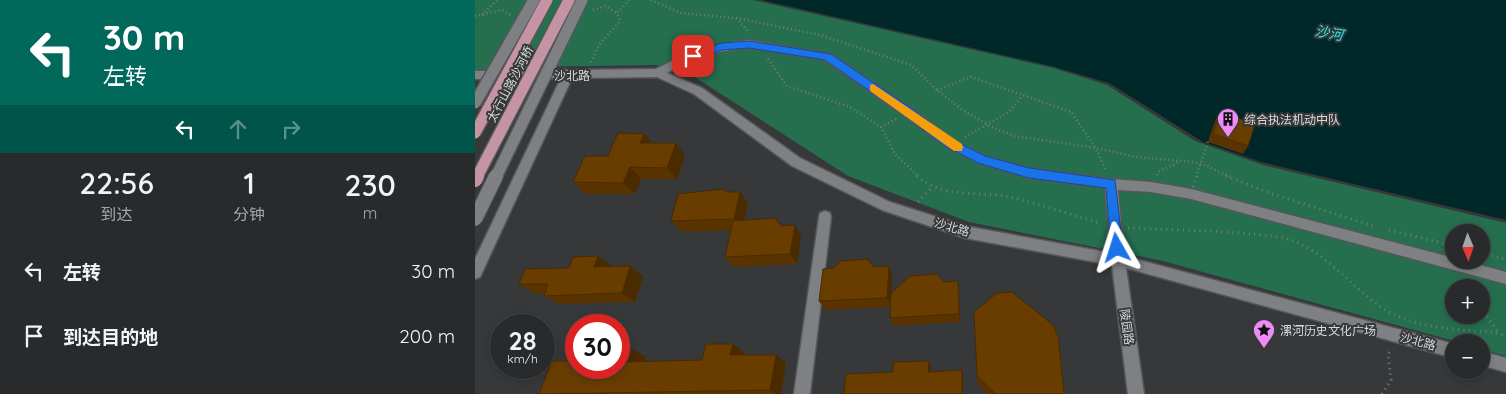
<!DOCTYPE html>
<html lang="zh">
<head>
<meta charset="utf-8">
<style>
	:root { --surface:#282a2c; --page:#303234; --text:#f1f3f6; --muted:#a5a7a9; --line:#444648 }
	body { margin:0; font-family:Quicksand,"Noto Sans SC",sans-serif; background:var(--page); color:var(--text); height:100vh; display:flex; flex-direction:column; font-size:19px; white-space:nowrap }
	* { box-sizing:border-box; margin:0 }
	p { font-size:16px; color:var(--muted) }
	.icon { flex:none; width:28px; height:28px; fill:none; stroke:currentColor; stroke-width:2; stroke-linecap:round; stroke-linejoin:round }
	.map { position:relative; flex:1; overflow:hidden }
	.panel { display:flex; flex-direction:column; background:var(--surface); width:475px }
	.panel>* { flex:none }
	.banner { background:#00695c; color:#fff; overflow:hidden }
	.needle { width:32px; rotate:178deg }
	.fabs { position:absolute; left:970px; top:224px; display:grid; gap:10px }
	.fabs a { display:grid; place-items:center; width:45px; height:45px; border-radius:50%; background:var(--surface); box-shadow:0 2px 8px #0003,0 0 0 1px var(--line); font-size:25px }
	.speed { position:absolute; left:15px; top:314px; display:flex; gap:10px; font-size:25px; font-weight:700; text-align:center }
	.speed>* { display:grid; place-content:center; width:65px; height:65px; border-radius:50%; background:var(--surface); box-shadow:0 2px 8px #0003,0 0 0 1px var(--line); line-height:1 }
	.speed small { font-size:12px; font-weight:400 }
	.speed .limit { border:8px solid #d22; background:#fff; color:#111 }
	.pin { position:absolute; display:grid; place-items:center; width:42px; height:42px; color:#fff; margin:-21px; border-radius:10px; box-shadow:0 2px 8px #0006 }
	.me { position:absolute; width:55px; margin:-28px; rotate:354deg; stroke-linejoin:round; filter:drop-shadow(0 0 4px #0008) }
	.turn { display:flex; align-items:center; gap:18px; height:105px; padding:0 20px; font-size:22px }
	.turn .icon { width:65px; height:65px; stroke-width:2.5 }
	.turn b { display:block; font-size:35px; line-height:42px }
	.lanes { display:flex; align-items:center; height:48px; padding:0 20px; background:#0003; justify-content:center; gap:25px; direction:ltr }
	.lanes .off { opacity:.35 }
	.eta { display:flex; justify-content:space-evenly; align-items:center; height:85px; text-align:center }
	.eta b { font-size:30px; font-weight:600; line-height:35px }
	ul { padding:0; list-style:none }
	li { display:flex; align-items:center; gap:15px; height:65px; padding:0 20px }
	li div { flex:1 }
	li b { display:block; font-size:19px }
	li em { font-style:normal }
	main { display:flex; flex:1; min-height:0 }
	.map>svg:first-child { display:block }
	.green { fill:#256f4f; fill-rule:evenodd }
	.water { fill:#002828 }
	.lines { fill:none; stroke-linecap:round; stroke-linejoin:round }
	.minor-casing { stroke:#555759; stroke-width:3 }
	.path-far1 { stroke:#787a7c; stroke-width:2.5; stroke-dasharray:1 3; stroke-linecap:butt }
	.path { stroke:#787a7c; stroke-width:3; stroke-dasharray:1 4.5; stroke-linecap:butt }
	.minor { fill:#7e8083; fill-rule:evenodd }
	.minor-bridge-far1-casing { stroke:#555759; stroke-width:14; stroke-linecap:butt }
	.minor-bridge-casing { stroke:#555759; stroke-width:16; stroke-linecap:butt }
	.major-bridge-far1-casing { stroke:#555759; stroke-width:14; stroke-linecap:butt }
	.major-bridge-casing { stroke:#555759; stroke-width:16; stroke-linecap:butt }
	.path-bridge-far1 { stroke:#787a7c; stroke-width:2.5; stroke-dasharray:1 3; stroke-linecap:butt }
	.path-bridge { stroke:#787a7c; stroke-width:3; stroke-dasharray:1 4.5; stroke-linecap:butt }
	.minor-bridge-far1 { stroke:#7e8083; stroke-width:11 }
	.minor-bridge { stroke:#7e8083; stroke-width:14 }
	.major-bridge-far1 { stroke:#c594a4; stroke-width:11 }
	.major-bridge { stroke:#c594a4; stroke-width:14 }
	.wall { fill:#5a3400 }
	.shaded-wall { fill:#4a2b00 }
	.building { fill:#693d00; stroke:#4a2b00 }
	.route { fill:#1a73e8; stroke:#114b97 }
	.slow { fill:#f59e0b }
	.labels { text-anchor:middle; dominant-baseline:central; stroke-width:4; stroke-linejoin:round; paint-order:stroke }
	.street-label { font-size:12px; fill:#d8dadb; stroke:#36383a }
	.poi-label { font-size:12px; fill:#d8dadb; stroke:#36383a; text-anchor:start }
	.water-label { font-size:14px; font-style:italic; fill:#24eeee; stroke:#36383a }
</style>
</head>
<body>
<main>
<section class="panel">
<div class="banner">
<div class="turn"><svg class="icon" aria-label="left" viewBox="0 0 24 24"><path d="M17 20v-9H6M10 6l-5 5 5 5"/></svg><div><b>30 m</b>左转</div></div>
<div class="lanes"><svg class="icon" aria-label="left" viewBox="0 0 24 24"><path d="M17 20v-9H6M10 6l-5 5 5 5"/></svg><svg class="icon off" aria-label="ahead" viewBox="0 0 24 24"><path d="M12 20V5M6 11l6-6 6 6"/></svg><svg class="icon off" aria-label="right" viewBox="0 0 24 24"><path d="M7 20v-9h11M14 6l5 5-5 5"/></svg></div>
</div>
<div class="eta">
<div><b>22:56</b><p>到达</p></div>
<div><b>1</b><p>分钟</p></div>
<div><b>230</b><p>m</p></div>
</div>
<ul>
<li><svg class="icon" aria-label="left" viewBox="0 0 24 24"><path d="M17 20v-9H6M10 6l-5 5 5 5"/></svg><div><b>左转</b></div><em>30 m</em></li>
<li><svg class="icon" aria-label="arrive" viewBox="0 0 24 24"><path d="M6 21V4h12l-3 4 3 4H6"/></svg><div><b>到达目的地</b></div><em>200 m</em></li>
</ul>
</section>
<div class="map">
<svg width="1031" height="394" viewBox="0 0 1031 394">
	<rect width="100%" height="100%" fill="#36383a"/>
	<path class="green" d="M0 0H278L578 68 632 85 720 141 788 165 1031 223V356L1006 349V342H983L688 261 494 222 373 176 218 76 181 65 47 67 0 71ZM979 232H1006V260H979ZM979 288H1006V315H979Z"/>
	<path class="water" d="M286 0H1031V220L786 162 728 142 634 83 576 66Z"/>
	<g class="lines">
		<g class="minor-casing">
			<g id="minor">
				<path d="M274 40 356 54 437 109 478 140 510 156 554 168 636 179 676 182 716 189 979 258V260H987L1031 272V284L716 199 676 192 643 190 649 256 979 344V358L651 268 669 394H653L637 265 490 238 407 210 317 166 219 94 182 77 97 78 5 277 0 279V259L86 78 0 79V71L181 69C213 52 238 43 274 40ZM274 48 349 60 429 115 470 146 503 163 554 178 630 188 636 253 490 226 415 202 325 158 227 88 192 73C220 57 243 50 274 48Z"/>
				<path d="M350 211 355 213 356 217 335 394H319L344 217 345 213Z"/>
				<path d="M1006 351 1031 358V372L1006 365Z"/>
			</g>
		</g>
		<g class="path-far1">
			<path d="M176 0 206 13 261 18 274 32"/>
			<path d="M118 10 130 6 142 13"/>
			<path d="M7 15 22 0"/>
			<path d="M0 16 27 10 35 15"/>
			<path d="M261 18 345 35 436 65 462 90 488 110 518 128 540 136 621 148 661 157 718 162 732 166 755 177"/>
			<path d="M293 59 312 86 375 107 406 127 420 154 444 177"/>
			<path d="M116 62 124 45 145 21 142 13 154 0"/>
			<path d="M462 90 496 77 596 112 621 148 630 169"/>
			<path d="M406 127 421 119"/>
			<path d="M490 137 534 112 548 95"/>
			<path d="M682 175 683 172 704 162"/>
		</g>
		<g class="path">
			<path d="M442 176C468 200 508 190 539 198 568 205 596 215 625 223"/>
			<path d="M751 176 795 193 898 226"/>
			<path d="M443 202 458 186"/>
			<path d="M653 228C693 230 734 230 774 234 789 235 804 236 819 241 854 255 878 289 909 309 943 330 985 329 1023 333L1031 336"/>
			<path d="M914 230 979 246"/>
			<path d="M1006 253 1031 259"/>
			<path d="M1006 307 1023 332"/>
			<path d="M907 394 916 380 913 354 917 349"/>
		</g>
		<use href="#minor" class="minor"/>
		<g class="minor-bridge-far1-casing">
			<g id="minor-bridge-far1">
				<path d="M0 103 59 0"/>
				<path d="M21 177 107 0"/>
			</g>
		</g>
		<g class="minor-bridge-casing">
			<path id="minor-bridge" d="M0 219 21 176"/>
		</g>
		<g class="major-bridge-far1-casing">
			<g id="major-bridge-far1">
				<path d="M0 133 72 0"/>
				<path d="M2 177 94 0"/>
			</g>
		</g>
		<g class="major-bridge-casing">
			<path id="major-bridge" d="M0 180 2 176"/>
		</g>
		<path class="path-bridge-far1" d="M721 177 733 142"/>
		<path class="path-bridge" d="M718 187 722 176"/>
		<use href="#minor-bridge-far1" class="minor-bridge-far1"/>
		<use href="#minor-bridge" class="minor-bridge"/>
		<use href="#major-bridge-far1" class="major-bridge-far1"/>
		<use href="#major-bridge" class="major-bridge"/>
	</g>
	<g class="wall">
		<path d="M745 112 773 146 768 154 733 142 740 121Z"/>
		<path d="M177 143 210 156 202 179H166L160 194H111L98 182 133 156Z"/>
		<path d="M251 192 273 203 269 220 306 226 326 235 322 264 259 267 250 257 256 230 207 232 196 221Z"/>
		<path d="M137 266V267L155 266 168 276 160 302 85 304 69 296 70 293 61 294 44 284Z"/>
		<path d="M399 267 417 276 416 293 469 282 484 291 485 322 419 326 415 318V307L350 310 344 301Z"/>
		<path d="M155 348 171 357 170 361 227 360 270 353 269 355H301L311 363 306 394H64L144 368Z"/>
		<path d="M502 376 589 394H513L502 384Z"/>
	</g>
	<g class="shaded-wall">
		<path d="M169 134 180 146 165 143Z"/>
		<path d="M201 143 210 156 202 179 192 168Z"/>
		<path d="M155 167 166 179 160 194 148 183Z"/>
		<path d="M265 192 273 203 267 229 259 219Z"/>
		<path d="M320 225 326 235 322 264 315 254Z"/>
		<path d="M123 256 137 266 133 277 119 267Z"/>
		<path d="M155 266 168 276 160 302 147 293Z"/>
		<path d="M414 266 417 276 416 307 412 298Z"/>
		<path d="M483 281 484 291 485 322 484 314Z"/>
		<path d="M258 344 270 353 267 364 255 355Z"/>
		<path d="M155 348 171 357 167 370 150 362Z"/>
		<path d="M301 355 311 363 306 394H301L295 390Z"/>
		<path d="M454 361 456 368V378L453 372Z"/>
		<path d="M487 370 488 377V394H487Z"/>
	</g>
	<g class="building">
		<path d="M745 112 780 124 773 146 738 134Z"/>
		<path d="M143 133 169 134 165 143H201L192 168 155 167 148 183 98 182 110 156H133Z"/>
		<path d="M248 189 251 192H265L259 219 196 221 203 194Z"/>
		<path d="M300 218 306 226 320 225 315 254 250 257 258 221Z"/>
		<path d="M123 256 119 267 155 266 147 293 69 296 73 284H44L50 269 94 268 98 257Z"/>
		<path d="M392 259 399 267 414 266 412 298 344 301 348 269 358 268 366 261Z"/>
		<path d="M461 274 469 282 483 281 484 314 415 318 416 293 435 276Z"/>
		<path d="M537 292 578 325 583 336 589 394H521L502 376 499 312 522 293Z"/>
		<path d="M231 344H258L255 355H301L295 390 64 394 77 361H101V368H144V348H155L150 362 227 360Z"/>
		<path d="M454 361 453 372 487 370V394H369L371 374 418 372V362Z"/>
	</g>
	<path class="route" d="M274 41 356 54 437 109 478 140 510 156 554 168 640 180 648 248 646 252 642 253 638 252 636 248 631 188 554 178 503 163 470 146 429 115 350 60 274 48 247 50 218 60 213 56 214 54 247 43Z"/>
	<path class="slow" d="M398 84 487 144 488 147 487 151H479L395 91V85Z"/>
	<defs>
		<g id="building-pin" transform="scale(1.125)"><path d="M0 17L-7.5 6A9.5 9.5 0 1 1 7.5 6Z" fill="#ed8cf9" stroke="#36383a"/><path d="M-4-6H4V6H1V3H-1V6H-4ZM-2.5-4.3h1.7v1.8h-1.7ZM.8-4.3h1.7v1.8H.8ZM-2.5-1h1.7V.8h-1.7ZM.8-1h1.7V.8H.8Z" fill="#111"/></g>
		<g id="sight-pin" transform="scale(1.125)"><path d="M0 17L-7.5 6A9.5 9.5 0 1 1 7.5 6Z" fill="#ed8cf9" stroke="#36383a"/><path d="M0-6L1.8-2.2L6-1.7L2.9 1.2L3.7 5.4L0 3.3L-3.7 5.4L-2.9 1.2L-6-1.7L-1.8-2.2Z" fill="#111"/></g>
	</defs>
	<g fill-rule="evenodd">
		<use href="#building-pin" x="753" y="119"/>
		<use href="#sight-pin" x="789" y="330"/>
	</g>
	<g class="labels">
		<g class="street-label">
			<text x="97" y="75">沙北路</text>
			<text transform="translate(35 84) rotate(-62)">太行山路沙河桥</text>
			<text transform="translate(477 227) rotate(16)">沙北路</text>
			<text transform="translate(652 327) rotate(82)">陵园路</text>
			<text transform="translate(943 341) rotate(15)">沙北路</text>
		</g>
		<g class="poi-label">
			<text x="769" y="119">综合执法机动中队</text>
			<text x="805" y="330">漯河历史文化广场</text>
		</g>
		<g class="water-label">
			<text transform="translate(854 33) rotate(10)">沙河</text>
		</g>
	</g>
</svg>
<div class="fabs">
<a><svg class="needle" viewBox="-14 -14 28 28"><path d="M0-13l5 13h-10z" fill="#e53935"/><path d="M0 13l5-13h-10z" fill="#a5a7a9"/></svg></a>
<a>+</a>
<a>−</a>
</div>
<div class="speed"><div>28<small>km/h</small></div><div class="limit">30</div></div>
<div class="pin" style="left:218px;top:56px;background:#d93025"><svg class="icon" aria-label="arrive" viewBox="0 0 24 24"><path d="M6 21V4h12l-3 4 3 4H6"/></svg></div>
<svg class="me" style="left:642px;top:248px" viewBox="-20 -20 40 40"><path d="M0-17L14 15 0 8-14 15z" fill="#1a73e8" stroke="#fff" stroke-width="4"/></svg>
</div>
</main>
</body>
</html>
